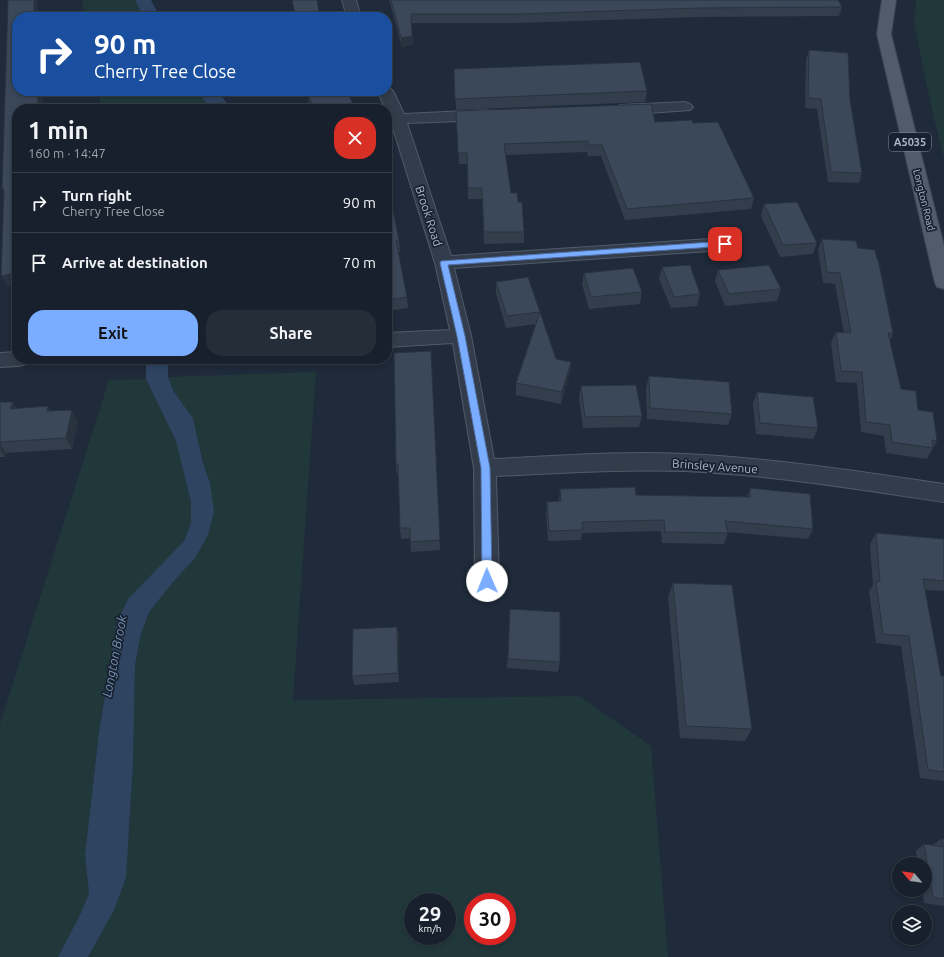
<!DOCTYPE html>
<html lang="en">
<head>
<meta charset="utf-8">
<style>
	:root { --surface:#17202c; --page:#242d38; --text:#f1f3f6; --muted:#9ea3a9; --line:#363e48; --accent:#7aadff }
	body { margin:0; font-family:Ubuntu,sans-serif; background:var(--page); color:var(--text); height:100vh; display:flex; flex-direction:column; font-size:15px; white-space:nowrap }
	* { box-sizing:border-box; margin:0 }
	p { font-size:13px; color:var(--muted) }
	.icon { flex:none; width:22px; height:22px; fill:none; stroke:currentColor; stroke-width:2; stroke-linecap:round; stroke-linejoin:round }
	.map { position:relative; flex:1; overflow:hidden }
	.side { position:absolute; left:12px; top:104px; width:380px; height:260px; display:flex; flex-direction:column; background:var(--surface); border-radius:16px; box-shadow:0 2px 6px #0003,0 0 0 1px var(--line) }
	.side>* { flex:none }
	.top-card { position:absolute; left:12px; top:12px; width:380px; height:84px; border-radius:16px; box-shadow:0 2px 6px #0003,0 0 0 1px var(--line); background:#1a4fa0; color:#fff; overflow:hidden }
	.needle { width:26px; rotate:299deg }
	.fabs { position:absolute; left:892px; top:857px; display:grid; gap:8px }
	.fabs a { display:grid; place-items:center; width:40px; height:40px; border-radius:50%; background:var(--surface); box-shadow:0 2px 6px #0003,0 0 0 1px var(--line); font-size:20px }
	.speed { position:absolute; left:404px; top:893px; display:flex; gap:8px; font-size:20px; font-weight:700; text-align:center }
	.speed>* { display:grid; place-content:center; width:52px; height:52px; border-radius:50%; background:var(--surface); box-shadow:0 2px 6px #0003,0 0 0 1px var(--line); line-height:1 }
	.speed small { font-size:10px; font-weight:400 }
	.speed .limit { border:6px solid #d22; background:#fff; color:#111 }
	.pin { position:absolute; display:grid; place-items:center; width:34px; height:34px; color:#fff; margin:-17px; border-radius:8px; box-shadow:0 2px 6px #0006 }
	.me { position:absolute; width:44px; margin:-22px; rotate:359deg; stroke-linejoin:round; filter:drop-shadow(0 0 3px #0008) }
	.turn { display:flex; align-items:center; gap:14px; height:84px; padding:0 16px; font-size:18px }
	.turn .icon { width:52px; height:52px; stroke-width:2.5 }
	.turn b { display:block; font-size:28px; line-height:34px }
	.round { display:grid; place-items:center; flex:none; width:42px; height:42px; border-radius:16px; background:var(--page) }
	.overview { display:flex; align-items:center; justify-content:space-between; height:68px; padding:0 16px }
	h1 { font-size:24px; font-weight:600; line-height:30px }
	.primary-button { display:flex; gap:8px; margin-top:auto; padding:8px 16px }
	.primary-button a { flex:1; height:46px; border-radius:16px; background:var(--accent); color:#111; font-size:16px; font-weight:600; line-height:46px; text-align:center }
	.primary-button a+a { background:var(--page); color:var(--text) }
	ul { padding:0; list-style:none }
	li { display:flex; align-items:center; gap:12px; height:60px; padding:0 16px; border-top:1px solid var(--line) }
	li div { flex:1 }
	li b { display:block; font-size:15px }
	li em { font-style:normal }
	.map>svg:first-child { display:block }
	.green { fill:#21383b; fill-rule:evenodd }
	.water { fill:#2f4461 }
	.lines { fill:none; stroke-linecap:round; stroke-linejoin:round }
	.minor-casing { stroke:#505a68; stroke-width:2 }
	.major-casing { stroke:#3c4554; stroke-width:2 }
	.minor { fill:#333c4a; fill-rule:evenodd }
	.major { fill:#505b6b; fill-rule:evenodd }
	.wall { fill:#333e4d }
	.shaded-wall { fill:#29323f }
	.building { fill:#3b485a; stroke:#29323f }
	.route { fill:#7aadff; stroke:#4f70a6 }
	.labels { text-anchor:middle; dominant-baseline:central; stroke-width:3.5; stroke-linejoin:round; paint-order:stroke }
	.far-street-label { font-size:10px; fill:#adb7c7; stroke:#18212f }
	.shield { fill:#18212f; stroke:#808a99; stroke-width:1 }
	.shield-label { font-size:11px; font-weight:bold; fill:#adb7c7 }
	.street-label { font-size:12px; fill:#adb7c7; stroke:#18212f }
	.water-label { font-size:13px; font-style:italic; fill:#738eb2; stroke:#18212f }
</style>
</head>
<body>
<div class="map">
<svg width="944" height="957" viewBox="0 0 944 957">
	<rect width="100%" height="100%" fill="#1f2a3a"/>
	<g class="green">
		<path d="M82 0H135L143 17H85Z"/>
		<path d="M916 0H944V159L932 110 914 24Z"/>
		<path d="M98 91H198L210 109H101Z"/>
		<path d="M316 372 293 700 579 696 651 746 668 957H88L95 943 129 831 133 763 135 665 141 634 149 612 174 581 195 558 208 535 210 483 203 463 193 418 174 392 168 377ZM413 902H447V936H413ZM473 902H507V936H473Z"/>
		<path d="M146 379 176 441 191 502V523L184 541 128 599 117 622 99 732 85 855 89 893 81 913 58 957H0V724L109 380Z"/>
	</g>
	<g class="water">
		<path d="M135 0H151L160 17H143Z"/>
		<path d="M198 91H217L232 109H210Z"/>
		<path d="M146 359H168V377L174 392 193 418 203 463 210 483 214 512 208 535 195 558 174 581 149 612 141 634 135 665 133 763 126 877 114 910 88 957H58L81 913 89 893 85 855 99 732 117 622 128 599 184 541 191 523V502L176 441 146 379Z"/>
	</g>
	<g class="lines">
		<g class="minor-casing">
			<g id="minor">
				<path d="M342 0H356L361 17H347Z"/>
				<path d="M387 87 390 88 393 91 404 114 487 110 493 112 495 115 493 118 487 120 407 123 451 256 725 238 731 240 734 244 731 248 725 250 454 268 471 336 494 459C558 456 621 451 685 454 772 458 858 471 944 484V502C858 489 772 475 684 471 622 469 559 473 496 476L499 581 495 588 487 591 479 588 475 581 474 468 453 343 387 347V333L450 330 435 263 387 109H386L377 91H387Z"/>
				<path d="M685 102 690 104 693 107 690 110 621 115 615 113 613 110 615 107 621 105Z"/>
				<path d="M17 352V359H29L26 364 19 366 0 367V353Z"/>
			</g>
		</g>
		<g class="major-casing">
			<path id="major" d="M882 0H896L891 34 944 246V289L937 287 935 283 877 34Z"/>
		</g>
		<use href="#minor" class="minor"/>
		<use href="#major" class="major"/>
	</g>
	<g class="wall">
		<path d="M389 0H838L842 7 839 16 697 17 517 23H412L413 45 402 47Z"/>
		<path d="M809 50 850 100 862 173 859 183 828 182 817 109 805 108 806 60Z"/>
		<path d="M454 69 647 91 645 102 456 110Z"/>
		<path d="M311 91H347L355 109H311L309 106 308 94 312 93Z"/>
		<path d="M456 111 655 122 693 123 754 198 751 209 625 220 601 156H588L587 152 505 155 511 193 518 202 524 232V243L484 244 482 199H468L467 164H459Z"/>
		<path d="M387 189 399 240 400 252H398L407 297 408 308 387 311Z"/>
		<path d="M764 204 817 243 813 254 780 257 761 216Z"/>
		<path d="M822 239 858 248 893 333 890 341 901 389 918 410 937 441 927 459 886 453 884 436 861 432 857 383 836 382 831 343 836 332 844 333 835 284 823 283 818 250Z"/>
		<path d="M662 267 700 294 697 306 671 308 659 279Z"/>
		<path d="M718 270 781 289 777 301 725 306 715 281Z"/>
		<path d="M584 273 642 292 640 304 589 309 582 284Z"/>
		<path d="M528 277 556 359 571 362 570 373 561 404 516 395V383L536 324 506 328 496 293V282Z"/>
		<path d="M431 351 440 550 411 552 410 538 401 539 400 528 398 475H397L396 464Z"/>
		<path d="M649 376 732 414 728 425 647 419 646 388Z"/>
		<path d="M581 386 642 416 639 427 583 428 579 398Z"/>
		<path d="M757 392 818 428 813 439 756 434 753 404Z"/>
		<path d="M0 402H13L16 408 51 411 78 421 72 449 6 453 5 457H0Z"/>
		<path d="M750 488 813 529 808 539 727 532 728 533 724 544 662 543 661 531 582 533 581 540 548 541 546 512 547 502 559 501 560 489 636 495 747 497Z"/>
		<path d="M876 533 944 539V591L925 590 941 676H944V781L920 778 901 646 876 643 869 591 873 585 870 544Z"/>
		<path d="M673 583 752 729 745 741 680 738 668 597Z"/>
		<path d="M510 609 560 662 558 672 507 668Z"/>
		<path d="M397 627 399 636V682L354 685 352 676Z"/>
		<path d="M941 839H944V906L924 903 922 890H925V864H918L916 851 924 844 933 845Z"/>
	</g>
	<g class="shaded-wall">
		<path d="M34 0H37L38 17H34Z"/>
		<path d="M412 36 413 45 402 47 401 38Z"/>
		<path d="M38 91H42L43 109H38Z"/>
		<path d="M14 273 17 285 7 287 1 276Z"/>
		<path d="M17 315V324L13 316Z"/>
		<path d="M571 362 570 373 561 404 562 392Z"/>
		<path d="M13 402 19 413 10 409Z"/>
		<path d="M48 406 55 418 47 411Z"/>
		<path d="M72 410 78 421 72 449 66 438Z"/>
		<path d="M0 443 6 453 5 457 0 449Z"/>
		<path d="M397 627 399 636V682L398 673Z"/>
	</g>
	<g class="building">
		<path d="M8 0H34V17H17V91H38V109H17V315L13 316 14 273 1 276 4 189H2Z"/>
		<path d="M292 0H317L320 17H296Z"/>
		<path d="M391 0H838L842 7 699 8 518 14H411L412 36 401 38Z"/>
		<path d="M809 50 848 53 850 100 862 173 831 172 821 99 808 98Z"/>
		<path d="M640 62 647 91 455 99 454 69Z"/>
		<path d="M314 91H347L355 109H314L308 94 315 93Z"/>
		<path d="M651 104 655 122 692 120 693 123 718 122 754 198 627 209 602 145H589L588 141 504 144 511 193H517L518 202H522L524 232H484L482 188H468L467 153H458L456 111Z"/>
		<path d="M387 189 392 205 399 240H396L407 297 387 300Z"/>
		<path d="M797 202 817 243 783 245 764 204Z"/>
		<path d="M822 239 856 241 858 248 875 250 877 259H878L893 333H888L901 389 916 391 918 410 933 412 937 441 932 440 933 448 892 442 890 425 866 422 862 372 841 371 836 332 851 333 840 273 827 272Z"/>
		<path d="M690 265 700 294 674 297 662 267Z"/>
		<path d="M769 265 781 289 729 294 718 270Z"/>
		<path d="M633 268 642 292 591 297 584 273Z"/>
		<path d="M528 277 540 312 507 316 496 282Z"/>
		<path d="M540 312 556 359 571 362 562 392 516 383Z"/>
		<path d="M431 351 440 540 410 542V528H400L398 464H396L394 353Z"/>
		<path d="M649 376 729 382 732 414 650 408Z"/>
		<path d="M636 385 642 416 585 417 581 386Z"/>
		<path d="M757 392 813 397 818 428 760 423Z"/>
		<path d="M0 402H13L10 409 48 406 47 411 72 410 66 438 0 442Z"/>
		<path d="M635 487 636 495 750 497V488L810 494 813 529 725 521 728 533 665 532 664 520 582 522 583 530 549 531 547 502 561 501 560 489Z"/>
		<path d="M876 533 944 539V581L923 579 941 676H944V772L928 770 909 636 883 634 876 582 880 581Z"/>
		<path d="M673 583 732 585 752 729 686 726Z"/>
		<path d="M510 609 560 612V662L508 659Z"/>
		<path d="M397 627 398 673 352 676 353 629Z"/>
		<path d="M941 839H944V899L933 897 924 844 943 847Z"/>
	</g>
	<path class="route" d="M725 241 728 242V246L448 265 465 336 490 468 492 581 490 584 487 586 483 584 482 581 481 468 457 336 440 263 441 261Z"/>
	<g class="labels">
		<g class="far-street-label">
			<text transform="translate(924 200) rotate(76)">Longton Road</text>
		</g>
		<rect class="shield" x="889" y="133" width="42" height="18" rx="3"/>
		<g class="shield-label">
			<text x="910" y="142">A5035</text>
		</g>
		<g class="street-label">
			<text transform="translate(429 216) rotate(72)">Brook Road</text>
			<text transform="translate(715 466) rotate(4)">Brinsley Avenue</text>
		</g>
		<g class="water-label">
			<text transform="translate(114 656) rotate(-79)">Longton Brook</text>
		</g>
	</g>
</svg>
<div class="fabs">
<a><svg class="needle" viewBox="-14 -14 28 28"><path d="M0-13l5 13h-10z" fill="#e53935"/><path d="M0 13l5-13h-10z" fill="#9ea3a9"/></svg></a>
<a><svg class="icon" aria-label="layers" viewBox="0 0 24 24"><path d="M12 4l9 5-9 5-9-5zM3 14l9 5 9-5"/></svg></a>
</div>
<div class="speed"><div>29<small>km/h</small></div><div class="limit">30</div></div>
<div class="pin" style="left:725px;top:244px;background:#d93025"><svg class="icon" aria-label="arrive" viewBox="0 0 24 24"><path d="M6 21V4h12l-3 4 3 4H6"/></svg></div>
<svg class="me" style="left:487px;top:581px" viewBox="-20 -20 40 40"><circle r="19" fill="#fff"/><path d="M0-13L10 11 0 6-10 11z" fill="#7aadff"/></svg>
<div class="top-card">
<div class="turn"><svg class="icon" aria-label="right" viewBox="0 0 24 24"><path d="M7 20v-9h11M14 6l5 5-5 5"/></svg><div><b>90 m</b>Cherry Tree Close</div></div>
</div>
<section class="side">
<div class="overview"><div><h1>1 min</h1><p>160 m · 14:47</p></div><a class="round" style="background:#d93025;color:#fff"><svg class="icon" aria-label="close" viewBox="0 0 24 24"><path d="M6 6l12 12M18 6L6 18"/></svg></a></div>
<ul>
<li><svg class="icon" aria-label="right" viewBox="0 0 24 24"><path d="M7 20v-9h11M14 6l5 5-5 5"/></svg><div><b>Turn right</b><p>Cherry Tree Close</p></div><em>90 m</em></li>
<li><svg class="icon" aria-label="arrive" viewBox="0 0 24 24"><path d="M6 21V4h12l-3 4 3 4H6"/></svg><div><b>Arrive at destination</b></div><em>70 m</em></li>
</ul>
<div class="primary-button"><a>Exit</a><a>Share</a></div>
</section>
</div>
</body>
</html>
